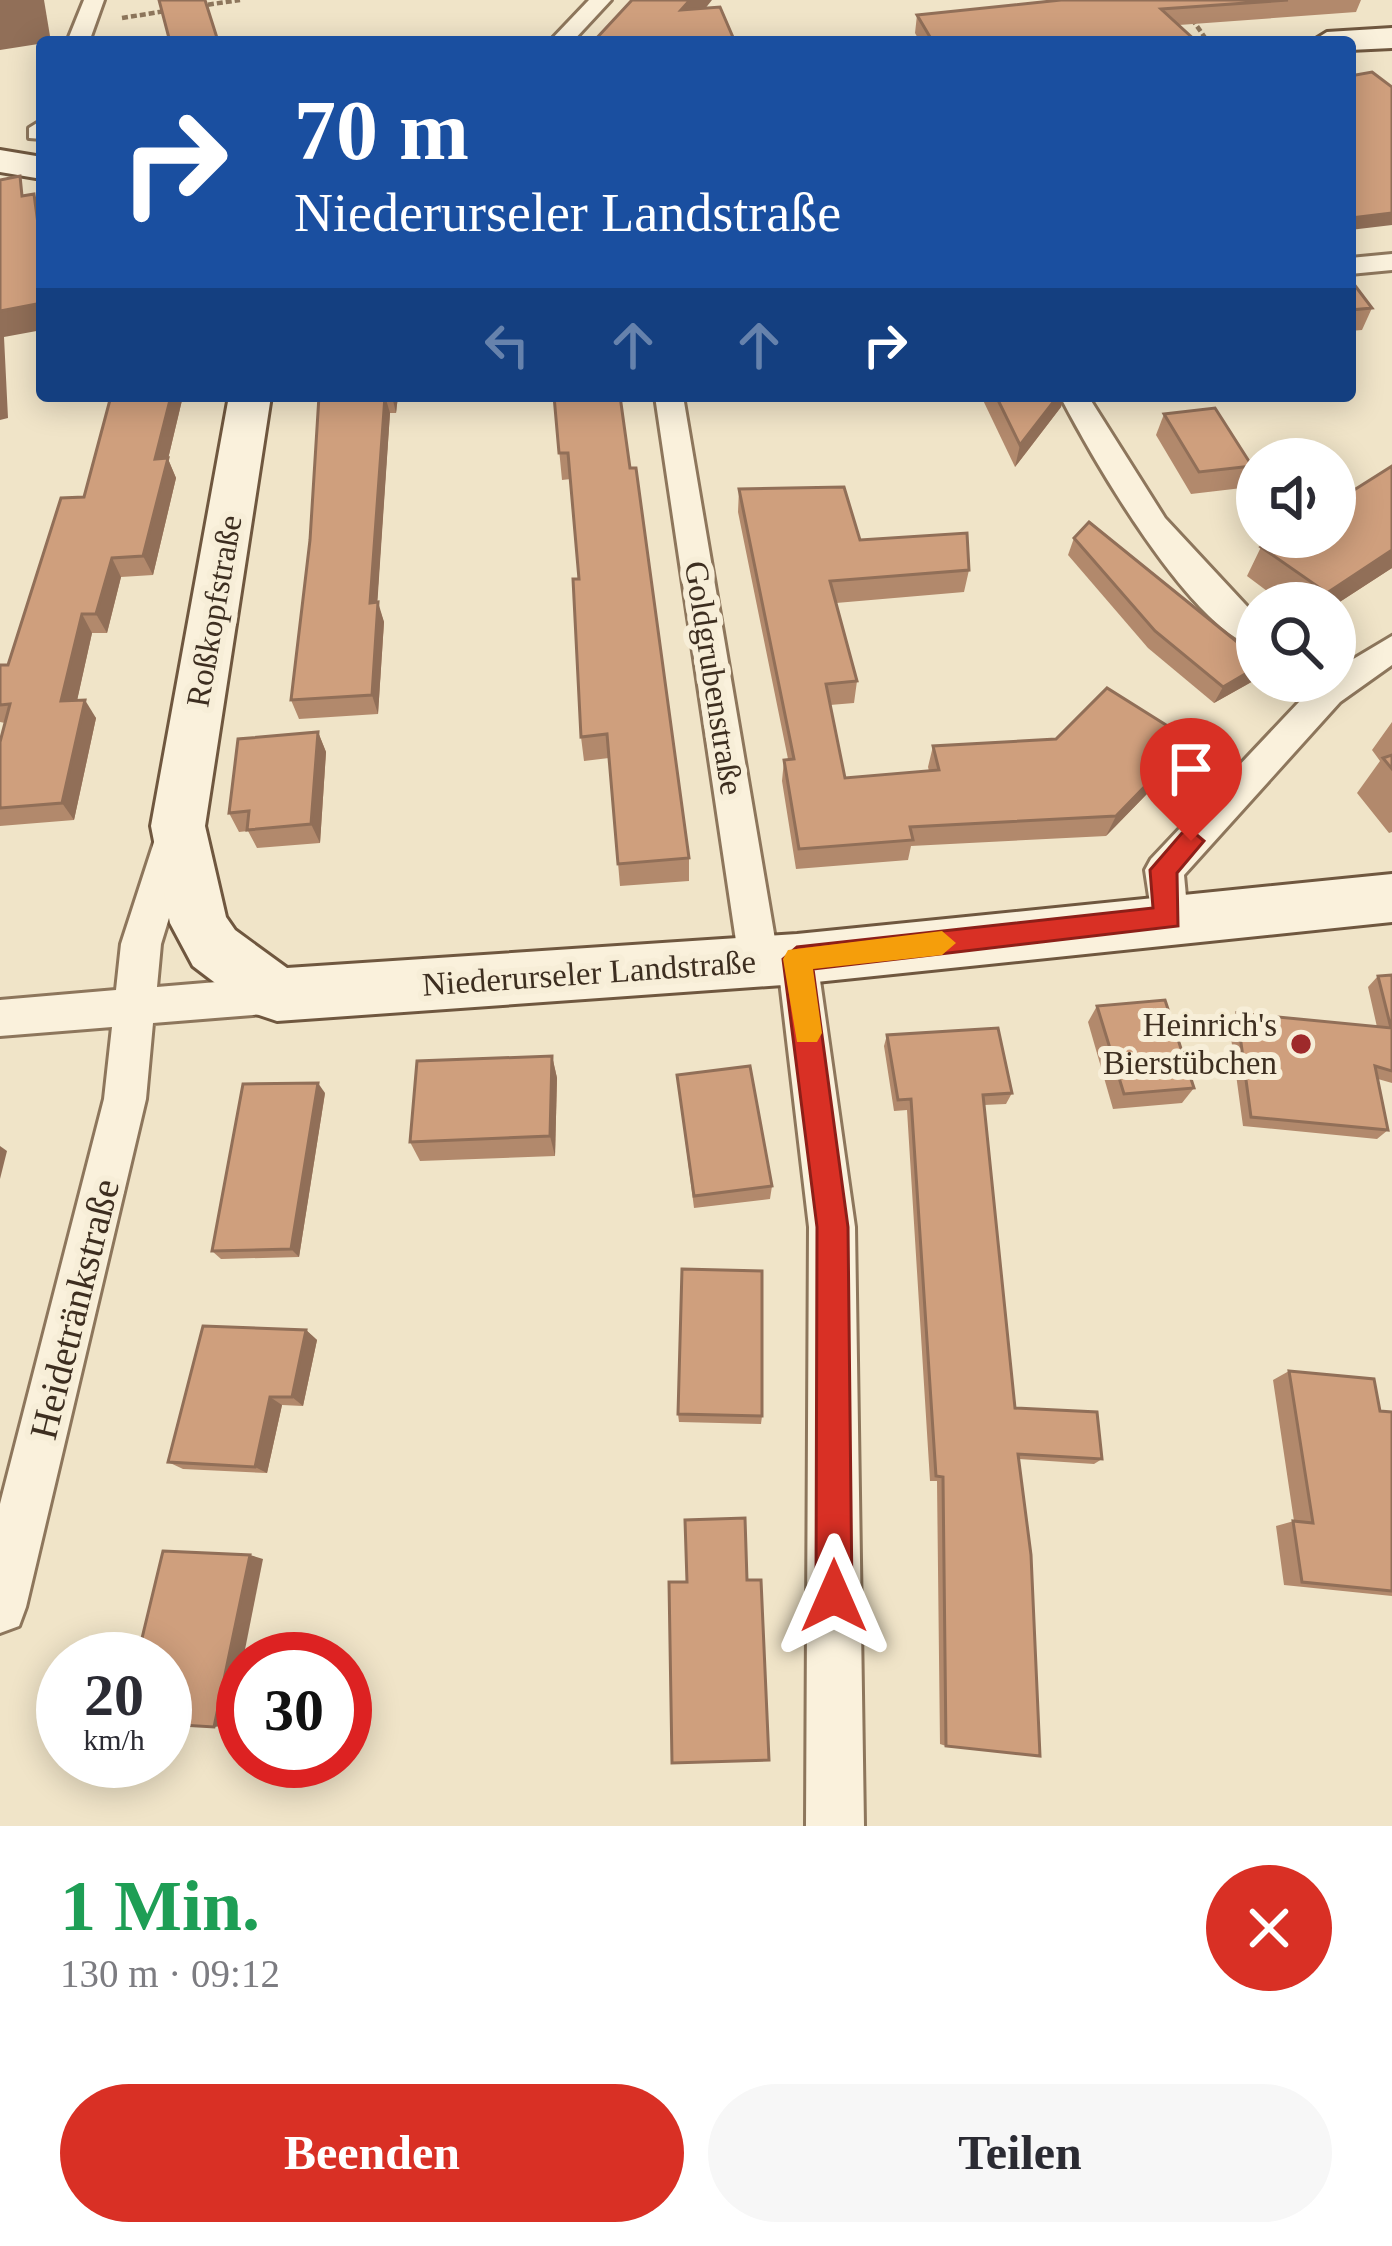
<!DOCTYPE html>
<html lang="de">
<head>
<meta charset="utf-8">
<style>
	:root { --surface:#fff; --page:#f7f7f7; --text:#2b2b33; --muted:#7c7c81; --accent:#d93025 }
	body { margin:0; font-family:Georgia,serif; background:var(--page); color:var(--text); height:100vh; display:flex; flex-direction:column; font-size:45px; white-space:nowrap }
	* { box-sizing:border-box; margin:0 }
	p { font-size:39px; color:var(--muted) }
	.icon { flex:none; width:66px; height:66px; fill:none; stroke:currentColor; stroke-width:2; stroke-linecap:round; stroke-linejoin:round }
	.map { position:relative; height:1826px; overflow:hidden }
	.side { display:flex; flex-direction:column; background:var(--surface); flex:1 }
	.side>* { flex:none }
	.guide { position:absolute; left:36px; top:36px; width:1320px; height:366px; border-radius:12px; box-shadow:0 6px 30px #0003; background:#1a4fa0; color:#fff; overflow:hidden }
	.fabs { position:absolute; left:1236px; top:438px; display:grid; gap:24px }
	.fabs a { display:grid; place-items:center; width:120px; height:120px; border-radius:50%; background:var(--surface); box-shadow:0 6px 30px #0003; font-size:60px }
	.speed { position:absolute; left:36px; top:1632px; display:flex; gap:24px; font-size:60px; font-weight:700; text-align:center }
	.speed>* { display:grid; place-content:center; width:156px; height:156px; border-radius:50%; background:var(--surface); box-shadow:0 6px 30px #0003; line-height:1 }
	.speed small { font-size:30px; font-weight:400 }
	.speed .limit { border:18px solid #d22; background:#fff; color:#111 }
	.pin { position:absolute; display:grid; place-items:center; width:102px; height:102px; color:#fff; margin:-123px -51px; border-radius:50% 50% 50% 0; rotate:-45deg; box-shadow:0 0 12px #0007 }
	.pin .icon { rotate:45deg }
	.me { position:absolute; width:132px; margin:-66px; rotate:0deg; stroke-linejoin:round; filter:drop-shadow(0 0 9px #0008) }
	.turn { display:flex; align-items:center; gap:42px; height:252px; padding:0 60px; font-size:54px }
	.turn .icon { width:156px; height:156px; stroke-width:2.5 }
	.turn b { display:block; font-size:84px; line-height:102px }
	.lanes { display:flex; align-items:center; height:114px; padding:0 60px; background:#0003; justify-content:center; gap:60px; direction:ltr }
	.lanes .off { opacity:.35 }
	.round { display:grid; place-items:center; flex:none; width:126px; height:126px; border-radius:63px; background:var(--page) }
	.summary { display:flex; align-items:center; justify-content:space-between; height:204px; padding:0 60px }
	h1 { font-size:72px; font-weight:800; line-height:90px; color:#1e9e55 }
	.button { display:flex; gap:24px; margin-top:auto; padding:24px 60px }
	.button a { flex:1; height:138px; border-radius:72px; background:var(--accent); color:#fff; font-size:48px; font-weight:800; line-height:138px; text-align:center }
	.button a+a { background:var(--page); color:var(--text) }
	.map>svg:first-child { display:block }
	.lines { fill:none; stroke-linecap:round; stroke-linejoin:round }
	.minor-casing { stroke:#8d765c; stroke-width:6 }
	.secondary-casing { stroke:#6f573f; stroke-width:6 }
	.path { stroke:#8d765c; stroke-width:4.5; stroke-dasharray:6 3; stroke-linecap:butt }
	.minor { fill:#faf1dc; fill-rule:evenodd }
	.secondary { fill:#faf1dc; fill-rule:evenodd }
	.wall { fill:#b2896c }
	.shaded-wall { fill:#916f58 }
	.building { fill:#cf9f7d; stroke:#916f58; stroke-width:3 }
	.route { fill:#d93025; stroke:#8d1f18; stroke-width:3 }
	.slow { fill:#f59e0b }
	.poi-dot { fill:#9e2a2b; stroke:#f7eed8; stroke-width:4.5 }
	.labels { text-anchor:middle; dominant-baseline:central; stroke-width:12; stroke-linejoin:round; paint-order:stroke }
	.street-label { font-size:33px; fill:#3d2e20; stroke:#f7eed8 }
	.poi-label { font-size:33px; fill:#3d2e20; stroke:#f7eed8; text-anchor:end }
	.near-street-label { font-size:39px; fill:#3d2e20; stroke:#f7eed8 }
</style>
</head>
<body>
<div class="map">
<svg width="1392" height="1826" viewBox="0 0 1392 1826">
	<rect width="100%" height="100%" fill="#f0e4c8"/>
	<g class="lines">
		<g class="minor-casing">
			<g id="minor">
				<path d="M84 0H104L89 42H67Z"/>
				<path d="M589 0H611L572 42H549Z"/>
				<path d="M42 120V139L29 138V128Z"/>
				<path d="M1392 254V270L1350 274V258Z"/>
				<path d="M655 396H683L778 957 783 947 797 942 811 947 817 959 855 1227 864 1826H806L809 1227 778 964 773 973 759 978 745 973 739 961Z"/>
				<path d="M1060 396H1088L1165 518 1257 617V648C1189 628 1093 459 1060 396Z"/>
				<path d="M1392 636V665L1340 702 1184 875 1188 918 1182 930 1168 935 1154 930 1145 870 1151 859 1316 684 1335 681V670Z"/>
				<path d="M177 815 190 819 196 830 161 944 157 987 277 977 291 982 297 995 291 1008 277 1013 153 1023 146 1099 26 1607 19 1626 0 1633V1504L104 1099 112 1027 0 1036V1000L116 990 121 944 158 830 164 819Z"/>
			</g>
		</g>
		<g class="secondary-casing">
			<g id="secondary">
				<path d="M1392 28V48L1350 50V42H1311L1327 32Z"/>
				<path d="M0 150 42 157V179L0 172Z"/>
				<path d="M229 396H271L205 826 226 917 235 930 287 968 797 934 1392 874V922L797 984 277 1021 256 1014 193 966 170 923 151 826Z"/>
			</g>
		</g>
		<g class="path">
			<path d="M199 6 240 0"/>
			<path d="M122 18 172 10"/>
			<path d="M1192 19 1208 42"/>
		</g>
		<use href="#minor" class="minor"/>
		<use href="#secondary" class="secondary"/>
	</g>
	<g class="wall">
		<path d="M1061 0H1361L1356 12 1179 25 1197 42H920L915 33 917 15Z"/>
		<path d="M1350 279 1372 308 1362 330 1350 331Z"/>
		<path d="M111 396H183L168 459 176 478 153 575 121 577 107 633H92L77 700 96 718 74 820 0 826V742L5 723 0 722V665H8L84 497Z"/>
		<path d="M319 396H398L396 413H390L377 602 384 622 378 714 299 719 291 700 310 540Z"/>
		<path d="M540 396H620L689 858V881L620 886 609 758 584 761 581 737 579 579 571 479 562 480 554 397 540 398Z"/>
		<path d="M981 396H1064L1061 407 1015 467Z"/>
		<path d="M1164 414 1252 466 1242 488 1191 494 1156 435Z"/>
		<path d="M1392 466V568L1335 605V603H1283L1247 576 1261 547Z"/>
		<path d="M739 489 860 540 969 570 964 592 836 603 857 681 854 703 830 705 845 778 929 771 928 767 933 746 1190 740 1179 761 1106 836 911 846 908 860 796 869 782 781 784 760 788 759 738 512Z"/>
		<path d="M1074 538 1257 658V676L1255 680 1214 703 1148 648 1068 555Z"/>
		<path d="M1392 722V832L1389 833 1357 793 1380 761 1372 750Z"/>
		<path d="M318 732 326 752 320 843 257 848 248 831 239 832 229 813Z"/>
		<path d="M1392 975V1083L1378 1079 1388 1130 1377 1139 1243 1126 1229 1023 1237 1013 1377 1027 1368 987 1378 976Z"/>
		<path d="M1097 1006 1194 1088 1182 1103 1113 1109 1088 1022Z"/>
		<path d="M887 1035 1012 1093 1006 1104 984 1105 1015 1408 1102 1459 1094 1464 1019 1459 946 1746 940 1744 937 1481H930L907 1110 894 1111 884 1046Z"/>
		<path d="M552 1056 557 1078 555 1156 420 1161 410 1142Z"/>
		<path d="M677 1075 772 1186 770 1199 694 1208Z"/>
		<path d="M325 1093 299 1257 221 1259 212 1251Z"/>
		<path d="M306 1330 317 1340 303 1406 282 1405 267 1473 183 1469 168 1462Z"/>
		<path d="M1289 1371 1380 1411 1392 1412V1596L1284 1585 1276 1526 1294 1521 1273 1380Z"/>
		<path d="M678 1414 762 1416 761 1424 679 1422Z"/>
	</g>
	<g class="shaded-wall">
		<path d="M0 0H44L51 42 0 50Z"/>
		<path d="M690 0H712L681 39V10Z"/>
		<path d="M34 194 42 213V256Z"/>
		<path d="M1392 213V225L1350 230 1351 218Z"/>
		<path d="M42 303V330L4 337 8 418 0 420V311Z"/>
		<path d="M171 396H183L168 459 176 478 153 575 143 556 155 459Z"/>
		<path d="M385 396 390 413 376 623 370 603Z"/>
		<path d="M392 396H398L396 413Z"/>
		<path d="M1058 396H1064L1061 407 1015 467 1020 445Z"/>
		<path d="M1392 550V568L1335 605V603H1321L1327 593Z"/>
		<path d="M112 558 121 577 107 633 96 614Z"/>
		<path d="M378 602 384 622 378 714 372 695Z"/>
		<path d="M82 614 92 633 73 719 61 701Z"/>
		<path d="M1257 667 1255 680 1214 703 1223 687Z"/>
		<path d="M85 700 96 718 74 820 62 803Z"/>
		<path d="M318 732 326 752 320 843 311 824Z"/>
		<path d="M1190 740 1179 761 1106 836 1116 816Z"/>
		<path d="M552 1056 557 1078 555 1156 550 1136Z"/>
		<path d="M318 1083 325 1093 299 1257 291 1249Z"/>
		<path d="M0 1146 7 1151 0 1179Z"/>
		<path d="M306 1330 317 1340 303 1406 292 1397Z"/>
		<path d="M270 1397 282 1405 267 1473 255 1467Z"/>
		<path d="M250 1555 263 1559 230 1725 214 1727Z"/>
	</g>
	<g class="building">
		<path d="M159 0H205L218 41 170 42Z"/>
		<path d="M632 0H690L681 10 720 7 735 42H593Z"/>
		<path d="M1061 0H1288L1161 9 1197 42H933L917 15Z"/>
		<path d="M1372 72 1392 87V213L1351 218 1350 173H1352L1350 171V76Z"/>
		<path d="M20 176 22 196 34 194 42 254V303L0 311V180Z"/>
		<path d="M1350 279 1372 308 1350 310Z"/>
		<path d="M111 396H171L155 459 168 458 143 556 112 558 96 614H82L61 701 85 700 62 803 0 808V742L10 704 0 705V665H8L61 498 84 497Z"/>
		<path d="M319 396H385L370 603 378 602 372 695 291 700 310 540Z"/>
		<path d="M554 396H620L630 468H636L689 858 618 864 607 734 581 737 573 579H579L568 453H559Z"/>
		<path d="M996 396H1058L1020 445Z"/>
		<path d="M1215 408 1252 466 1199 472 1164 414Z"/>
		<path d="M1392 466V550L1327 593 1261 547 1278 537H1335V502Z"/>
		<path d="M844 487 860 540 967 533 969 570 830 581 857 681 826 684 845 778 939 770 933 746 1056 739 1107 688 1190 740 1116 816 910 827 913 840 799 849 784 760 794 759 739 489Z"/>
		<path d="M1089 522 1257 658V667L1223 687 1155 631 1074 538Z"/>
		<path d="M318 732 311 824 247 830 249 811 229 813 238 739Z"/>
		<path d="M1392 755V769L1383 758Z"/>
		<path d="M1392 975V1071L1375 1066 1388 1130 1251 1117 1237 1013 1391 1028 1378 976Z"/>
		<path d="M1165 1000 1194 1088 1124 1094 1097 1006Z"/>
		<path d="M998 1028 1012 1093 983 1095 1015 1408 1097 1412 1102 1459 1018 1454 1031 1555 1040 1756 946 1746 943 1477 936 1476 911 1099 898 1100 887 1035Z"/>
		<path d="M552 1056 550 1136 410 1142 417 1061Z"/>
		<path d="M750 1066 772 1186 694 1196 677 1075Z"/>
		<path d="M318 1083 291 1249 212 1251 243 1084Z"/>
		<path d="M682 1269 762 1271V1416L678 1414Z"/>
		<path d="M203 1326 306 1330 292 1397H270L255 1467 168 1462Z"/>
		<path d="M1289 1371 1374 1379 1380 1411 1392 1412V1591L1302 1582 1293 1521 1313 1523Z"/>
		<path d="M745 1518 747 1580H761L769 1760 672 1763 669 1582H687L685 1520Z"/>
		<path d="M163 1551 250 1555 214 1727 165 1724V1659H137Z"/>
	</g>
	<path class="route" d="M1191 830 1204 841 1177 873 1178 926 813 969 848 1227 852 1596 847 1609 834 1614 821 1609 816 1596 817 1227 783 959 797 947 1153 908 1150 870 1182 833Z"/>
	<path class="slow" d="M942 931 956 943 942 955 813 969 822 1033 817 1042H797L783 959 788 950Z"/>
	<circle class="poi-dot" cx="1301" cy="1044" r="12"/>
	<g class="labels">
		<g class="street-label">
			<text transform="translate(214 611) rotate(-80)">Roßkopfstraße</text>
			<text transform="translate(714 678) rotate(81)">Goldgrubenstraße</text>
			<text transform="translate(589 973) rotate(-4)">Niederurseler Landstraße</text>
		</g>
		<g class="poi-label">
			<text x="1277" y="1025">Heinrich's<tspan x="1277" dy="38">Bierstübchen</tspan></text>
		</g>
		<g class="near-street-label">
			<text transform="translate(74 1309) rotate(-76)">Heidetränkstraße</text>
		</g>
	</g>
</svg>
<div class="fabs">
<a><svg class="icon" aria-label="sound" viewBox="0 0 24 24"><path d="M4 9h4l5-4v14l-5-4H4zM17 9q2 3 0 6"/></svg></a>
<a><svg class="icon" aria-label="search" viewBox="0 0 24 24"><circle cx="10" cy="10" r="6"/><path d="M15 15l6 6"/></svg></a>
</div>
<div class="speed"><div>20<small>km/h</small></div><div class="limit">30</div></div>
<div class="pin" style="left:1191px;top:841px;background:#d93025"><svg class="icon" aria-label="arrive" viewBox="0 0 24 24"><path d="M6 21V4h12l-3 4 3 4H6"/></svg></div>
<svg class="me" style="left:834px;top:1596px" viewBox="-20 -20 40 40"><path d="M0-17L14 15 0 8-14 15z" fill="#d93025" stroke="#fff" stroke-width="4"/></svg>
<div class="guide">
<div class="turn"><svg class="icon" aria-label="right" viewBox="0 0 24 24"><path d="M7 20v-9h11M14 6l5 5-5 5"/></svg><div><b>70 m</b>Niederurseler Landstraße</div></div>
<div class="lanes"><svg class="icon off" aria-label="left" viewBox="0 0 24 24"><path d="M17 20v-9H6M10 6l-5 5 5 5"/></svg><svg class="icon off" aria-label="ahead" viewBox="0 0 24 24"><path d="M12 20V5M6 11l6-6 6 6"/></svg><svg class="icon off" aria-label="ahead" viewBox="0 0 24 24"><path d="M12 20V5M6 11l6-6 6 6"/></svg><svg class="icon" aria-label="right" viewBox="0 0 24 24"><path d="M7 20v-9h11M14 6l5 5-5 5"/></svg></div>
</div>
</div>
<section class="side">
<div class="summary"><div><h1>1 Min.</h1><p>130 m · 09:12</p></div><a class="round" style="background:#d93025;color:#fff"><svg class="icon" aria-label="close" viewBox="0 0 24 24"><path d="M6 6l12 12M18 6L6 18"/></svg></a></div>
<div class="button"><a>Beenden</a><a>Teilen</a></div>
</section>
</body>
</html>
